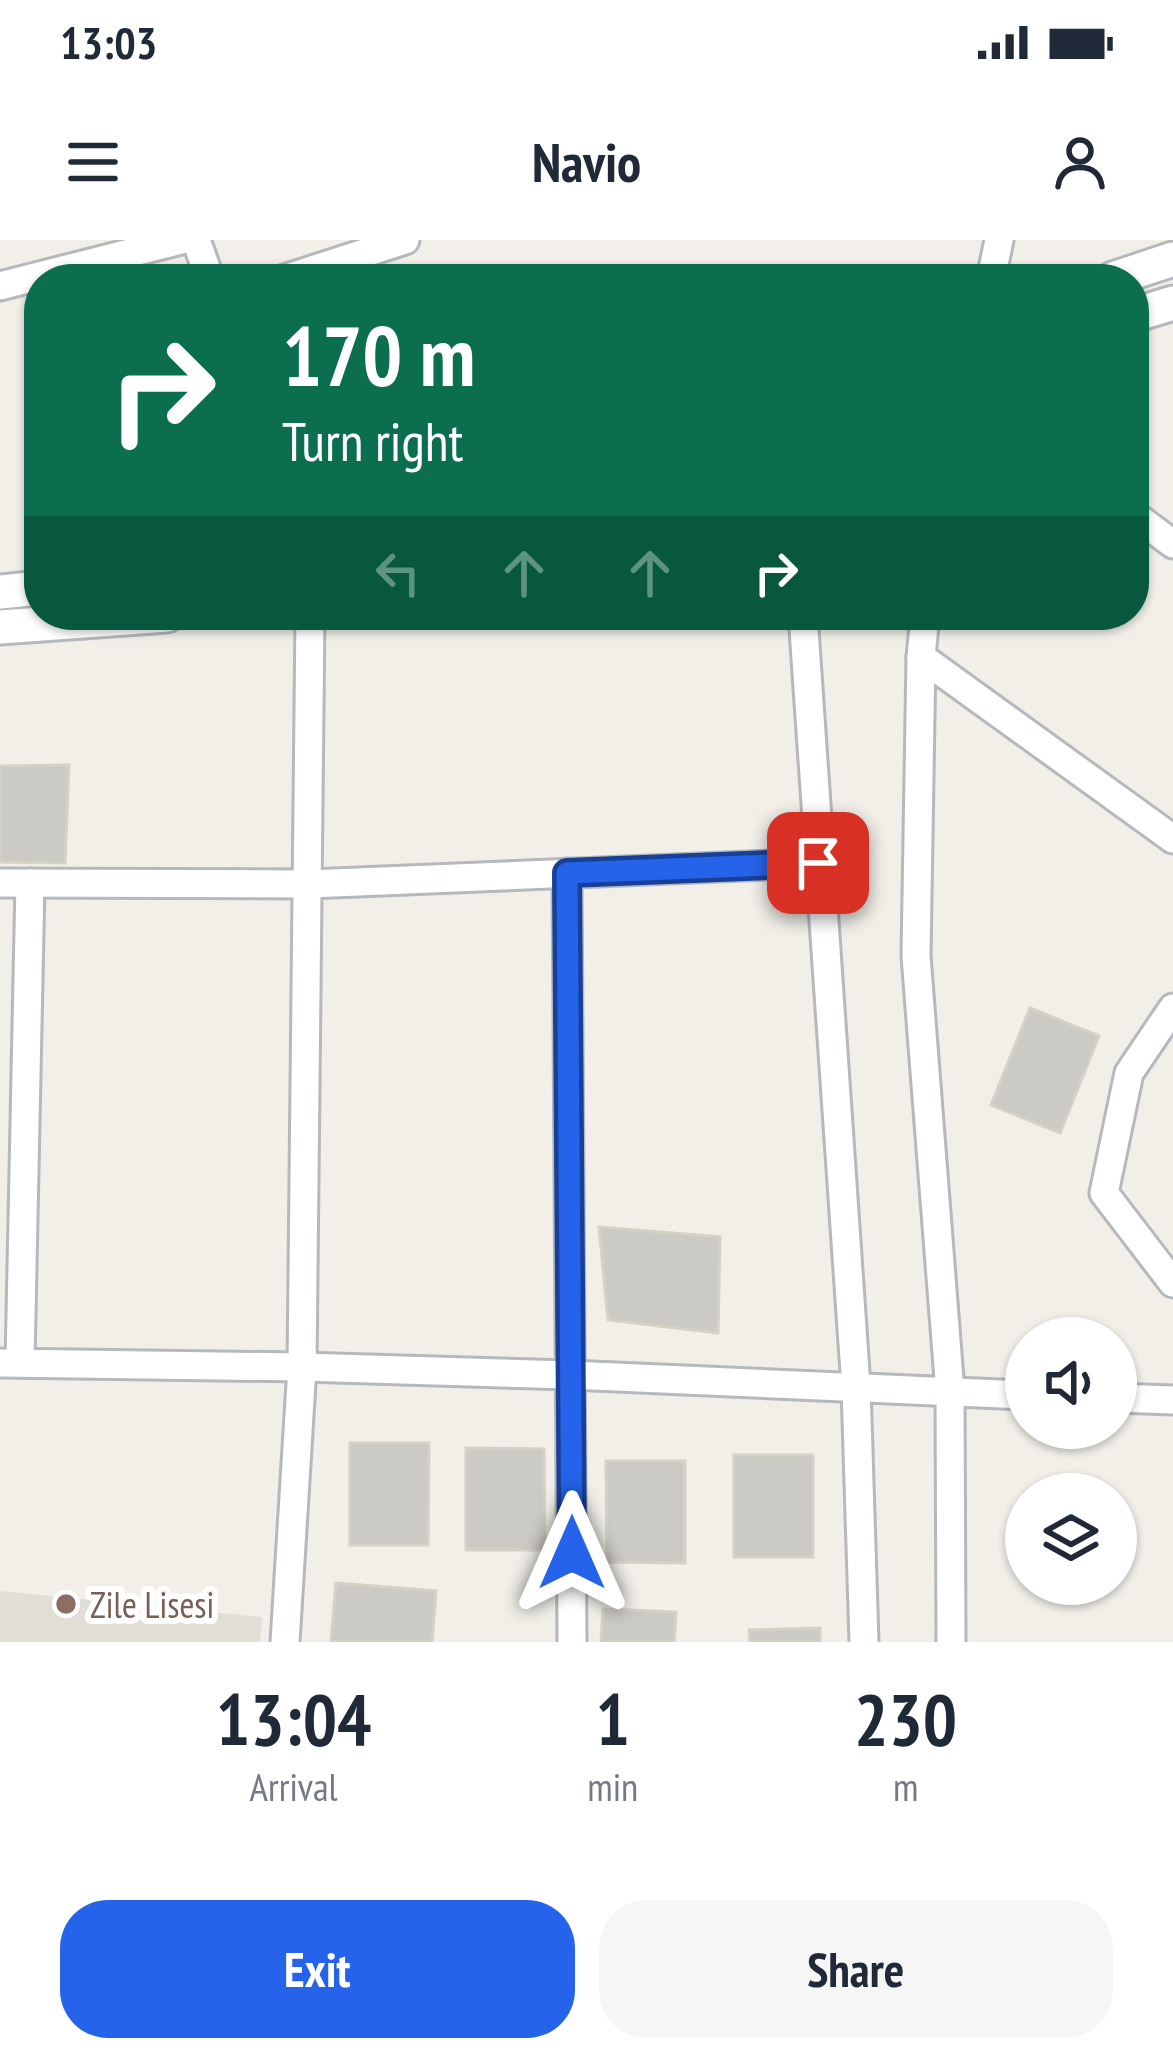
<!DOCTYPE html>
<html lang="en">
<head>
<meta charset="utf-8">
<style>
	:root { --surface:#fff; --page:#f6f6f7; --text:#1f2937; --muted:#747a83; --accent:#2563eb }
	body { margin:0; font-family:"PT Sans Narrow",sans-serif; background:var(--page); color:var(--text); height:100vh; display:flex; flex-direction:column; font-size:45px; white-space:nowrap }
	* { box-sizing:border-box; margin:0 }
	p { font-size:39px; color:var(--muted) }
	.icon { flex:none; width:66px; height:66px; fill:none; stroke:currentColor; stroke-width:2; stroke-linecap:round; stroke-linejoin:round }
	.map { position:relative; height:1402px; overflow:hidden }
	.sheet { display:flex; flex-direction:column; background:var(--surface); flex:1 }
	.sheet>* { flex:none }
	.hud { position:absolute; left:24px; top:24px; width:1125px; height:366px; border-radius:48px; box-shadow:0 3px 9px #0004; background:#0b6e4f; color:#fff; overflow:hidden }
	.buttons { position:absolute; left:1005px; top:1077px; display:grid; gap:24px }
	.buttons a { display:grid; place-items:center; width:132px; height:132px; border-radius:50%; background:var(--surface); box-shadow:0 3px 9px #0004; font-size:60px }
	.pin { position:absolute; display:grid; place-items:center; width:102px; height:102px; color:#fff; margin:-51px; border-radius:24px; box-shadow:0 6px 18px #0006 }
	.me { position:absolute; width:132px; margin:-66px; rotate:0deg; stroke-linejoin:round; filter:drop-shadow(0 0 9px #0008) }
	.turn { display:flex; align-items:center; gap:42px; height:252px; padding:0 60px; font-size:54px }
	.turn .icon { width:156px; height:156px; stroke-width:2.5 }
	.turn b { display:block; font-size:84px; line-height:102px }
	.lanes { display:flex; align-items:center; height:114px; padding:0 60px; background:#0003; justify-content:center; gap:60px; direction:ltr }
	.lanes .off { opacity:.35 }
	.eta { display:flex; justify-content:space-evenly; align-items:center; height:204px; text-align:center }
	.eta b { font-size:72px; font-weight:600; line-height:84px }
	.button { display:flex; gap:24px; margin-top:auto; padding:24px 60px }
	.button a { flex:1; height:138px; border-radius:48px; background:var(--accent); color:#fff; font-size:48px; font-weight:600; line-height:138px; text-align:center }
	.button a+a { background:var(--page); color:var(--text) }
	.status { display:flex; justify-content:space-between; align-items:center; height:84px; padding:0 60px; background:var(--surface); direction:ltr }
	.status svg { height:33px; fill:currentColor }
	header { display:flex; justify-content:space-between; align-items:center; height:156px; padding:0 60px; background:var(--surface); font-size:54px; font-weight:600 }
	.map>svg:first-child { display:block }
	.education { fill:#e1ded6 }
	.building { fill:#cccac5; stroke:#d6d1c6; stroke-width:3 }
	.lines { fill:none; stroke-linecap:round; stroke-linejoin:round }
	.minor-casing { stroke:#b5b8bc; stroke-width:33 }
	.tertiary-casing { stroke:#b5b8bc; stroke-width:39 }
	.minor { stroke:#fff; stroke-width:27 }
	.tertiary { stroke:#fff; stroke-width:33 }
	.route-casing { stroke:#184099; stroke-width:30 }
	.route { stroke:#2563eb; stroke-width:21 }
	.education-dot { fill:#8d6e63; stroke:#fff; stroke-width:4.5 }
	.labels { text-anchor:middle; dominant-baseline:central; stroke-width:12; stroke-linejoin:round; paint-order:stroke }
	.education-label { font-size:36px; fill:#785e54; stroke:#fff; text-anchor:start }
</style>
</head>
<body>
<div class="status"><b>13:03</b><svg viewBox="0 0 49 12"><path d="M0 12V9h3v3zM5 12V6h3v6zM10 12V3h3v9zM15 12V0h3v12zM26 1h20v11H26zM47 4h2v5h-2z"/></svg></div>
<header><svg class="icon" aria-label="menu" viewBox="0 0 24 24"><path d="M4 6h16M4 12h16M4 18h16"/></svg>Navio<svg class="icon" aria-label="person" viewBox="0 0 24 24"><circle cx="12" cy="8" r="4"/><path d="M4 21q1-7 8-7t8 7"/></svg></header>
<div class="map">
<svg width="1173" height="1402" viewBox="0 0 1173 1402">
	<rect width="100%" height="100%" fill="#f1efe8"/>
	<path class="education" d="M0 1351 262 1377 260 1402H0Z"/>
	<g class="building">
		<path d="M69 525 65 623 0 622V526Z"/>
		<path d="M1030 768 1099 796 1060 893 991 865Z"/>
		<path d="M599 987 720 997 718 1093 608 1080Z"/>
		<path d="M350 1203H429L428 1305H350Z"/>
		<path d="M466 1208 544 1209 545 1310H466Z"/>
		<rect x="734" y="1215" width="79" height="102"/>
		<path d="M606 1221H685V1323L607 1322Z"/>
		<path d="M336 1343 436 1351 432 1402H331Z"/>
		<path d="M603 1369 676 1372 674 1402H601Z"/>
		<path d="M820 1388V1402H750L749 1390Z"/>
	</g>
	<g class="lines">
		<g class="minor-casing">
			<g id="minor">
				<path d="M196 0 210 39"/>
				<path d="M284 39 405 0"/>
				<path d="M991 39 999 0"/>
				<path d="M0 46 181 0"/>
				<path d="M1134 275 1173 304"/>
				<path d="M803 375 856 1147 864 1402"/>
				<path d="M925 375 921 417 916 716 950 1152 951 1402"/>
				<path d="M921 417 1173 599"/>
				<path d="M567 633 572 1402"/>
				<path d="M0 643 309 644 818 623"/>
				<path d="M1173 768 1129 833 1104 953 1173 1043"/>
				<path d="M20 1122 30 643"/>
				<path d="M0 1123 302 1127 570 1135 1026 1155"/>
				<path d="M1116 1158 1173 1160"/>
				<path d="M285 1402 302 1127 310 375"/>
			</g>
		</g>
		<g class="tertiary-casing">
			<g id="tertiary">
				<path d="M1113 39 1173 19"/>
				<path d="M1134 75 1173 63"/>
				<path d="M0 352 39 348"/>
				<path d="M0 387 167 375"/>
			</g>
		</g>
		<use href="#minor" class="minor"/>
		<use href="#tertiary" class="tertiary"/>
	</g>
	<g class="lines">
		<g class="route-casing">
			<path id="route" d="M572 1313 567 633 818 623"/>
		</g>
		<use href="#route" class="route"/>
	</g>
	<circle class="education-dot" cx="66" cy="1364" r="12"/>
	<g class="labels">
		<g class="education-label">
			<text x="90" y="1364">Zile Lisesi</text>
		</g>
	</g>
</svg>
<div class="buttons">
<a><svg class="icon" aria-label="sound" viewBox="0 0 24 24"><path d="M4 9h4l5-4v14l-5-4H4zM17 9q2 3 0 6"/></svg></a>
<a><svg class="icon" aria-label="layers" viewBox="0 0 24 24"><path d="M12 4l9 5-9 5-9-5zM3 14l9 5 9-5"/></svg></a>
</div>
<div class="pin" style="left:818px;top:623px;background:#d93025"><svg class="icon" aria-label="arrive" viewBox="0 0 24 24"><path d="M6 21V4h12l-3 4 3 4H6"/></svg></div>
<svg class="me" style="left:572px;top:1313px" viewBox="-20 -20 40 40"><path d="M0-17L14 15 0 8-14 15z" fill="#2563eb" stroke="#fff" stroke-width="4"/></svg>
<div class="hud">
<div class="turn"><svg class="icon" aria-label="right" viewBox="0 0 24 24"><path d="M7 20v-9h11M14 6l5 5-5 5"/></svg><div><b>170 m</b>Turn right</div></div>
<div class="lanes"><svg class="icon off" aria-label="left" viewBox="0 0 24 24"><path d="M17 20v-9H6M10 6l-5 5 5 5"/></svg><svg class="icon off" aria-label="ahead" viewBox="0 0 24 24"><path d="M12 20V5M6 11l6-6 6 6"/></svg><svg class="icon off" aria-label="ahead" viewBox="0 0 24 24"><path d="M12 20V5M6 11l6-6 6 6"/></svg><svg class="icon" aria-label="right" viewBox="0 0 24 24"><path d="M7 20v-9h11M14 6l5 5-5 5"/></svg></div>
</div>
</div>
<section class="sheet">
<div class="eta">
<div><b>13:04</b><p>Arrival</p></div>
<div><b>1</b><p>min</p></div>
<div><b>230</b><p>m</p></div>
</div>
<div class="button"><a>Exit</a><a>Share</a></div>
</section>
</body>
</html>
